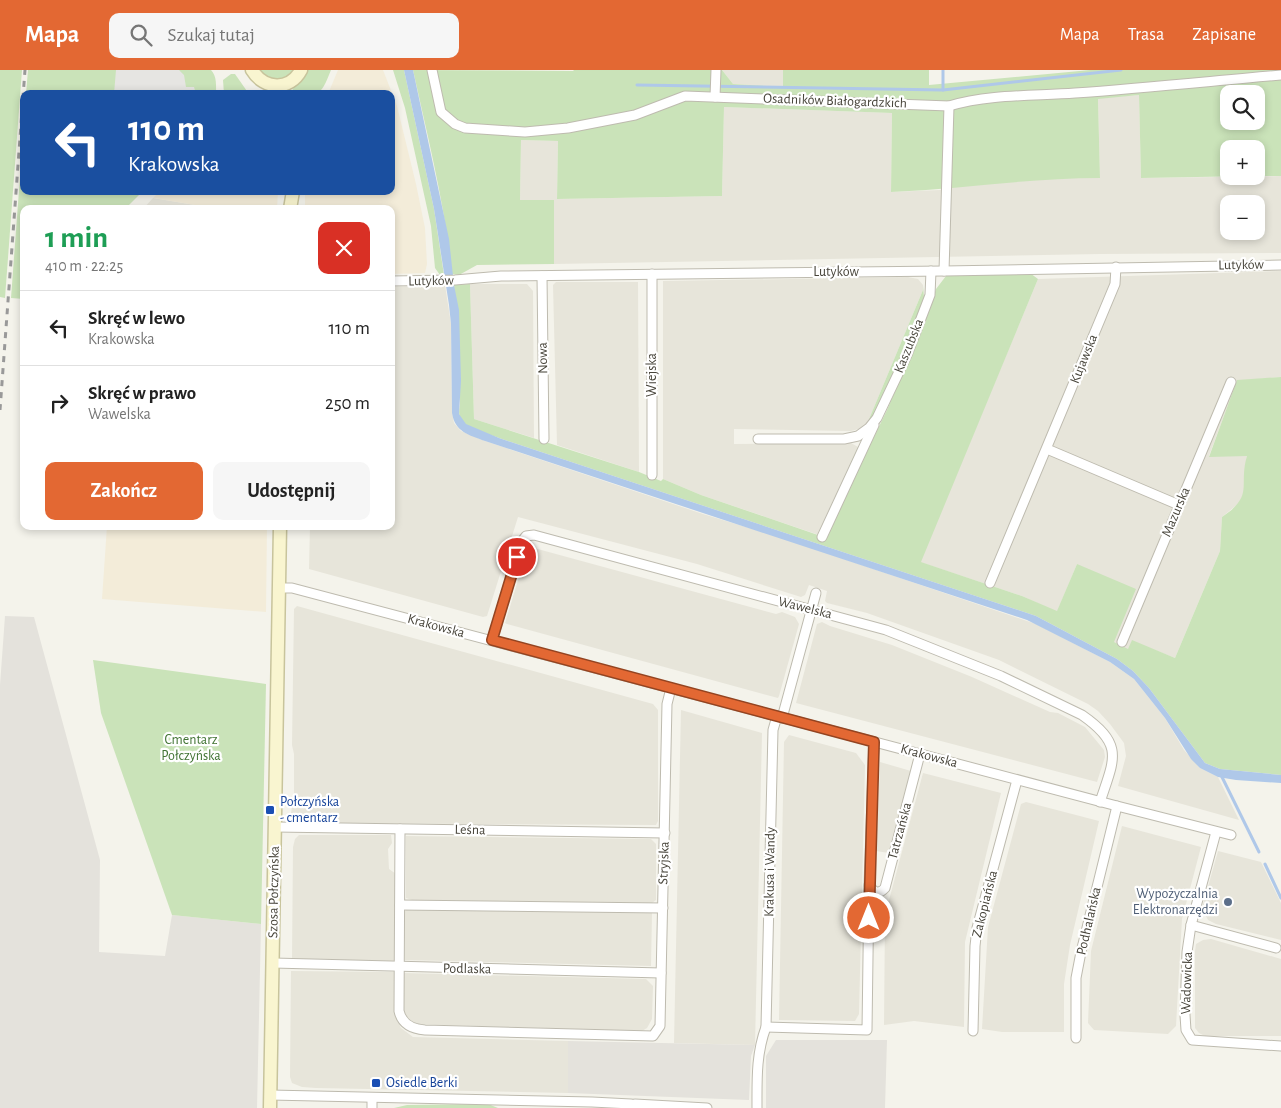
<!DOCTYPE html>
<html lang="pl">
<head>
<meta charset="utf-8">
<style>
	:root { --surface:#fff; --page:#f6f6f6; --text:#222; --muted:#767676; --line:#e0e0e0; --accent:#e36833 }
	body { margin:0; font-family:"Alegreya Sans",sans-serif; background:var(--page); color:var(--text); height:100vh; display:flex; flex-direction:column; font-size:19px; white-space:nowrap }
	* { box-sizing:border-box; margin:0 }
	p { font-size:16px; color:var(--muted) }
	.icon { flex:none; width:28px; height:28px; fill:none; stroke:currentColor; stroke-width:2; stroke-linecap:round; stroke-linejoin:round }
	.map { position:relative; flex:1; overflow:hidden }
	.sheet { position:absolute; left:20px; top:135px; width:375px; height:325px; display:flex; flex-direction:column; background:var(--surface); border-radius:10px; box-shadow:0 2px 8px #0003 }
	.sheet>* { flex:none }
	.top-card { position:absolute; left:20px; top:20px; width:375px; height:105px; border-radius:10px; box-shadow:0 2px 8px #0003; background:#1a4fa0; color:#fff; overflow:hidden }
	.tools { position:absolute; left:1220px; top:15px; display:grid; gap:10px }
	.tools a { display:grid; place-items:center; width:45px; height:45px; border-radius:10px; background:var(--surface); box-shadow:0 2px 8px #0003; font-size:25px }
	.pin { position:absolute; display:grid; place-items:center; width:42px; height:42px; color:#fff; margin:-21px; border:2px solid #fff; border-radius:50%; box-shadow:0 1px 5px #0007 }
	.me { position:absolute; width:55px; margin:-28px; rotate:0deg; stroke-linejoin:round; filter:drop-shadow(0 0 4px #0008) }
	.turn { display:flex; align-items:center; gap:18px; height:105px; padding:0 25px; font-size:22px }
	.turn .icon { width:65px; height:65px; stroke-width:2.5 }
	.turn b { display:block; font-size:35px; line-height:42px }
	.round { display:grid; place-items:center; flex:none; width:52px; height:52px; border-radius:10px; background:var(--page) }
	.headline { display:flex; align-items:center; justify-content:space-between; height:85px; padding:0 25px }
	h1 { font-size:30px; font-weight:700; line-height:38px; color:#1e9e55 }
	.cta { display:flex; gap:10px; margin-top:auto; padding:10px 25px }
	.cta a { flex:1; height:58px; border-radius:10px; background:var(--accent); color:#fff; font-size:20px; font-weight:700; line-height:58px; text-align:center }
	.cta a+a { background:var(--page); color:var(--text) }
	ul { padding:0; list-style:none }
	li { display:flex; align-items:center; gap:15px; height:75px; padding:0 25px; border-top:1px solid var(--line) }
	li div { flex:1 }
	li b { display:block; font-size:19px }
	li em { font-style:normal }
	header { display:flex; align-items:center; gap:30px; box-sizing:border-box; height:70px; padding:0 25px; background:var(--accent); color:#fff }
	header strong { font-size:24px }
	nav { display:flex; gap:28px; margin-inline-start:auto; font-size:18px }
	.search { width:350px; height:45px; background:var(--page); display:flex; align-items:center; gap:12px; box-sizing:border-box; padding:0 18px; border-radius:10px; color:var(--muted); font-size:19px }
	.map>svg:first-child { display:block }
	.residential { fill:#e7e5da; fill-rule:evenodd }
	.commercial { fill:#f3ecd9 }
	.industrial { fill:#e4e2dc }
	.green { fill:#cae3b9; fill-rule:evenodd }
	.parking { fill:#e6e5e2 }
	.water { fill:#afc8e9 }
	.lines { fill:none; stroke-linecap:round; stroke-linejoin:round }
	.stream { stroke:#afc8e9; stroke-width:3 }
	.minor-casing { stroke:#bebbaf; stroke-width:11 }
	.secondary-casing { stroke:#c8c49c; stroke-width:15 }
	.minor { stroke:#fff; stroke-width:9 }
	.secondary { stroke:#f9f5d0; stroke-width:12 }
	.rail { stroke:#999; stroke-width:3; stroke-dasharray:6 6; stroke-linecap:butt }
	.route-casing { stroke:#944421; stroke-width:12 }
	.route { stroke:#e36833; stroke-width:9 }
	.transit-dot { fill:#1a4fb4; stroke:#fff; stroke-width:2 }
	.service-dot { fill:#5c6f8a; stroke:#fff; stroke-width:2 }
	.labels { text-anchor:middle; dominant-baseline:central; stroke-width:4.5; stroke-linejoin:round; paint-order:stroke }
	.street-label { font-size:14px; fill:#47443a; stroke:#fff }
	.park-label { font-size:14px; fill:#417333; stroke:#fff }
	.transit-label { font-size:14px; fill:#164399; stroke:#fff; text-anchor:start }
	.service-label { font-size:14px; fill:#4e5e75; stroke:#fff; text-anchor:end }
</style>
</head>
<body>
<header>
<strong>Mapa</strong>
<div class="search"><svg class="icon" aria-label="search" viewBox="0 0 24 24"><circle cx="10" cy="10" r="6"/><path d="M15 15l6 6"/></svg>Szukaj tutaj</div>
<nav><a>Mapa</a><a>Trasa</a><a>Zapisane</a></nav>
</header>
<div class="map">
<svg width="1281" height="1038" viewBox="0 0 1281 1038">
	<rect width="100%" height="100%" fill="#f4f3eb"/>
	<g class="residential">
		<path d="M722 0H783V17L733 14Z"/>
		<path d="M1139 25 1141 108 1281 106V183L1100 184 554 194V130H520L521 70 558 71 557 129 722 126 724 37 892 43 891 122 940 120 957 116 1060 108H1100L1098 28ZM1229 134H1256V161H1229Z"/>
		<path d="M153 128 219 139H143Z"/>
		<path d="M1281 201V307L1237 311 1209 386H1247L1244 424 1239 433 1222 447 1220 481 1175 588 1132 571 1128 580 1114 572 1077 494 1057 542 1022 526 920 492 1038 209Z"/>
		<path d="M908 207 918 209 923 215V220L867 354 859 359 851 361 734 359V374L851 373 858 377 819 465 701 425 663 409V211Z"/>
		<path d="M556 212H638L639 402 557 375 553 215Z"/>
		<path d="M470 214H527L533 221 534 368 474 349Z"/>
		<path d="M445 215 451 254 452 343 454 353 461 361 485 371 703 444 782 468 1036 554 1110 592 1134 609 1165 648 1184 680 1200 698 1218 707 1239 750 1118 716 1126 686 1124 673 1110 654 1098 641 1088 634 999 590 867 543 827 533 825 531 827 521 809 515 805 525 801 527 697 494 518 447 487 546 483 547 309 499 310 456H391V217Z"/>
		<path d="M534 478 776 544 782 542 795 547 799 554 779 626 778 628 507 554 505 553 526 484Z"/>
		<path d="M297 536 653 634 658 640V751L656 755 294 753 291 743 294 723V684L292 675 294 539Z"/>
		<path d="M822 552 830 556 892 575 972 607 1050 642 1058 643 1085 657 1104 680 1105 687 1097 712 796 633 817 554Z"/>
		<path d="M681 640 762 663 755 975 674 973Z"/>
		<path d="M789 665 856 683 865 695 859 944 855 951 779 950 784 672Z"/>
		<path d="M880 692 911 701 889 783 876 781Z"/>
		<path d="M923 703 1001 723 965 872 964 957 914 951 884 955 885 845Z"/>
		<path d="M1026 732 1099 751 1070 875 1064 914V962H1002L982 959 988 857 1021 734Z"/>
		<path d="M1122 756 1201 777 1182 849 1176 956 1168 964 1094 960 1088 953 1091 881Z"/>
		<path d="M299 765H391L392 773 388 779 389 799 396 804 395 891 292 889 293 777 295 769Z"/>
		<path d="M406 766 651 769 656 774V830L652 833 412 830 406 828Z"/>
		<path d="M1218 781 1261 792 1281 833V870L1216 854 1208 850 1202 838Z"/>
		<path d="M409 838 652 843 651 896 405 890V841Z"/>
		<path d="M1211 869 1281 889V966H1205L1199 963 1195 958V881L1196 874 1203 870Z"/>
		<path d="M291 901 396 902V947L401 958 413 967 568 971V1023L316 1018 302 1017 292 1013 290 1007Z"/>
		<path d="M404 903 646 909 653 916 652 949 647 958 642 961 415 954 409 951 403 939Z"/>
	</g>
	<g class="commercial">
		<path d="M338 0H383L397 36 416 114 425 158 427 194 425 203 391 204V139H305V121H391V24H328Z"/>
		<path d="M160 121H278L277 139H249L235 136 234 139H219L153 128Z"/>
		<path d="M107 456H267L266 542 102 529Z"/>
	</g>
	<g class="industrial">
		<path d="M5 546 34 547 100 790 99 882 165 886 172 845 261 854 257 1038H0V615Z"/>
		<path d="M776 970H887L885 1038H766V986Z"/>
		<path d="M568 971 755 975 751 986 749 1030 568 1023Z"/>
	</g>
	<g class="green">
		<path d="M0 0H22L5 228 0 227Z"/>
		<path d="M28 0H211C217 6 216 16 216 24H26Z"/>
		<path d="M260 0H293C284 12 269 12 260 0Z"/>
		<path d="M307 0H331C320 28 320 24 290 24 295 14 303 9 307 0Z"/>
		<path d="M393 0H404L434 139 444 205H440L435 198 431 156 405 38Z"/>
		<path d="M413 0 573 1 574 0H722L733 14 783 17V0H929V15L1090 0H1281V106H1256V79H1229V106H1253L1141 108 1139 25 1098 29 1100 108C1030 108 961 119 891 122L892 43 724 37 722 126 557 129 558 71 521 70 520 130H554V194L477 195 459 205 452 204C445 135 428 68 413 0ZM1229 24H1256V51H1229Z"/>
		<path d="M231 4H235L249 24H224L223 10Z"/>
		<path d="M24 53V121H143L125 139H24V229L11 228Z"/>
		<path d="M1030 203 1038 209 921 492 1022 526 1057 541 1077 494 1136 519 1114 572 1128 579 1132 570 1175 588 1220 481 1222 447C1255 425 1238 416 1247 386L1209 387 1237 310 1281 307V705L1220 699 1205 693 1149 618 1133 601 1117 589 1036 546 499 368C487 363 466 360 460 348 458 343 460 337 460 332L454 215 470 214 474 349 639 402 661 411 663 409 701 425 818 465 858 377 868 379 887 340 928 243 936 219 946 206Z"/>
		<path d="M923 215 924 227 919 246 878 339 867 354 923 220Z"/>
		<path d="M93 590 266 614 261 854 172 845 101 643Z"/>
		<path d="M488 1034 498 1038H394L407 1035Z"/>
	</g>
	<g class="parking">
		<path d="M116 0H179L184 5 186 17H194L196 24H114Z"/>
		<path d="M297 744 335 745V754H297Z"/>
	</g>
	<path class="water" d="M404 0H413L449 169 454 215 459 240 461 311 459 344 466 354 499 368 1036 546 1117 589 1133 601 1149 618 1205 693 1220 699 1281 705V713L1236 710 1218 707 1200 698 1191 689 1165 648 1134 609 1110 592 1027 550 485 371C469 365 455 362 452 343L451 254 449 235 434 139Z"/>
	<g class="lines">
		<g class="stream">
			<path d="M943 0V20"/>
			<path d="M637 15 943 20 1121 0"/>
			<path d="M1221 705 1259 782"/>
			<path d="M1265 794 1281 828"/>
		</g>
		<g class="minor-casing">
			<g id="minor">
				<path d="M432 0 441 42 455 54 465 58 525 62 568 58 635 45 685 26 949 36C989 24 1034 26 1075 23 1144 18 1212 11 1281 5"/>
				<path d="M715 27 716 0"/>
				<path d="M944 201 949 36"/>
				<path d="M652 204V405"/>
				<path d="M542 206 544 369"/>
				<path d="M391 211 455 210 501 206 944 201 1281 195"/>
				<path d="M758 369H844L858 366 869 358 877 348 907 285 930 225 931 201"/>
				<path d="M1047 379 1179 435"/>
				<path d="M822 467 874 355"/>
				<path d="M990 513 1115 214 1116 197"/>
				<path d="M279 518H292L1117 736 1231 765"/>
				<path d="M492 570 522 471 526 466 534 465 886 560 1001 606 1082 645C1125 675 1114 689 1100 732"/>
				<path d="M1122 572 1231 312"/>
				<path d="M782 648 816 523"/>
				<path d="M874 672 869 815C873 822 879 825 885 818L920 684"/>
				<path d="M275 757 665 763"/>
				<path d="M400 759 399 941C402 955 413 959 425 960L653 966 660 956 667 634 671 618"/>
				<path d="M1216 762 1191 855 1187 882 1185 945 1186 960 1192 970 1281 976"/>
				<path d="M400 835 663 838"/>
				<path d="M1191 855 1276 878"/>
				<path d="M273 893 661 903"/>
				<path d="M766 957 867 960 869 815"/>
				<path d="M973 961 975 876 977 858 1017 710"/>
				<path d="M1076 968V908L1081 882 1117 736"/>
				<path d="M270 1025 592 1032 631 1034 642 1038"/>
				<path d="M635 1034 707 1038"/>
				<path d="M372 1038V1028"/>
				<path d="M757 1038C757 1010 756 984 766 957L773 660 777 646"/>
			</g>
		</g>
		<g class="secondary-casing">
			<g id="secondary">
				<path d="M252 0C264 20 290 21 301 0"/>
				<path d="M290 139 293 121"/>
				<path d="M270 1038 280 456"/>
			</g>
		</g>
		<use href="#minor" class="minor"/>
		<use href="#secondary" class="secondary"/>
		<path class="rail" d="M0 340 25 0"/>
	</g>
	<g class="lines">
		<g class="route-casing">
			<path id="route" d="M517 487 492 570 874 672 869 848"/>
		</g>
		<use href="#route" class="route"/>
	</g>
	<g class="transit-dot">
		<rect x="265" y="735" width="10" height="10" rx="2.5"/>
		<rect x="371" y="1008" width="10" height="10" rx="2.5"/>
	</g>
	<circle class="service-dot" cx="1228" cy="832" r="5"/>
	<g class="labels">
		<g class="street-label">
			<text transform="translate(835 31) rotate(2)">Osadników Białogardzkich</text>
			<text transform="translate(1241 195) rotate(-1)">Lutyków</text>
			<text x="836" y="202">Lutyków</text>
			<text transform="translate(431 211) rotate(-1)">Lutyków</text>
			<text transform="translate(909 276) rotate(-68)">Kaszubska</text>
			<text transform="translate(543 288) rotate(-91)">Nowa</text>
			<text transform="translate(1084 289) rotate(-68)">Kujawska</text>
			<text transform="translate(652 305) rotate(-90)">Wiejska</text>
			<text transform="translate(1176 442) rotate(-67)">Mazurska</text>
			<text transform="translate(805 538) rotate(14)">Wawelska</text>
			<text transform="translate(436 556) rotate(15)">Krakowska</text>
			<text transform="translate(929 686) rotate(15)">Krakowska</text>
			<text transform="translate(470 760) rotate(1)">Leśna</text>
			<text transform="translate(900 761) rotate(-75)">Tatrzańska</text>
			<text transform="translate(664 793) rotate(-88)">Stryjska</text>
			<text transform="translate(770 802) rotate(-89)">Krakusa i Wandy</text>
			<text transform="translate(274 822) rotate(-89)">Szosa Połczyńska</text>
			<text transform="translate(985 834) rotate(-76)">Zakopiańska</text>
			<text transform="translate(1089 851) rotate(-77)">Podhalańska</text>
			<text transform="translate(467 899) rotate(1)">Podlaska</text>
			<text transform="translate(1187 913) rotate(-88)">Wadowicka</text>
		</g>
		<g class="park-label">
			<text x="191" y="670">Cmentarz<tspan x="191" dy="16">Połczyńska</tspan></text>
		</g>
		<g class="transit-label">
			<text x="280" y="732">Połczyńska<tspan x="280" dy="16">- cmentarz</tspan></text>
			<text x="386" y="1013">Osiedle Berki</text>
		</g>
		<g class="service-label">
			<text x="1218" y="824">Wypożyczalnia<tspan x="1218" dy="16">Elektronarzędzi</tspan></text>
		</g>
	</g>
</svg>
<div class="tools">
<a><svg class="icon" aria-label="search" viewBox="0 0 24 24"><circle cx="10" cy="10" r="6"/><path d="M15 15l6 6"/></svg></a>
<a>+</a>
<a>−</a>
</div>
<div class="pin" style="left:517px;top:487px;background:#d93025"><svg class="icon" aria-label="arrive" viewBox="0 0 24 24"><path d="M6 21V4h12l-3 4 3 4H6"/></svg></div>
<svg class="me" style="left:869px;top:848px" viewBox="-20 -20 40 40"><circle r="17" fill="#e36833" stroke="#fff" stroke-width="3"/><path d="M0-11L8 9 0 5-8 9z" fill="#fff"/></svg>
<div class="top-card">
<div class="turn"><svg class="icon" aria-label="left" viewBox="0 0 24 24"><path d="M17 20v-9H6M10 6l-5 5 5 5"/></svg><div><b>110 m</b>Krakowska</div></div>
</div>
<section class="sheet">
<div class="headline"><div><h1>1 min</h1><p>410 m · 22:25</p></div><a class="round" style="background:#d93025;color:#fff"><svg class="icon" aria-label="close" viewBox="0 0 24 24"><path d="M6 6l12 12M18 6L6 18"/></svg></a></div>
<ul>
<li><svg class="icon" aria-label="left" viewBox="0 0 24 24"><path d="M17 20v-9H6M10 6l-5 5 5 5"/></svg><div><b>Skręć w lewo</b><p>Krakowska</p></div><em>110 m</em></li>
<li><svg class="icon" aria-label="right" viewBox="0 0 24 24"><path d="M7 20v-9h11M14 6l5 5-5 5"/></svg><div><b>Skręć w prawo</b><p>Wawelska</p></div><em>250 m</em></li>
</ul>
<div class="cta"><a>Zakończ</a><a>Udostępnij</a></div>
</section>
</div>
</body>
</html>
